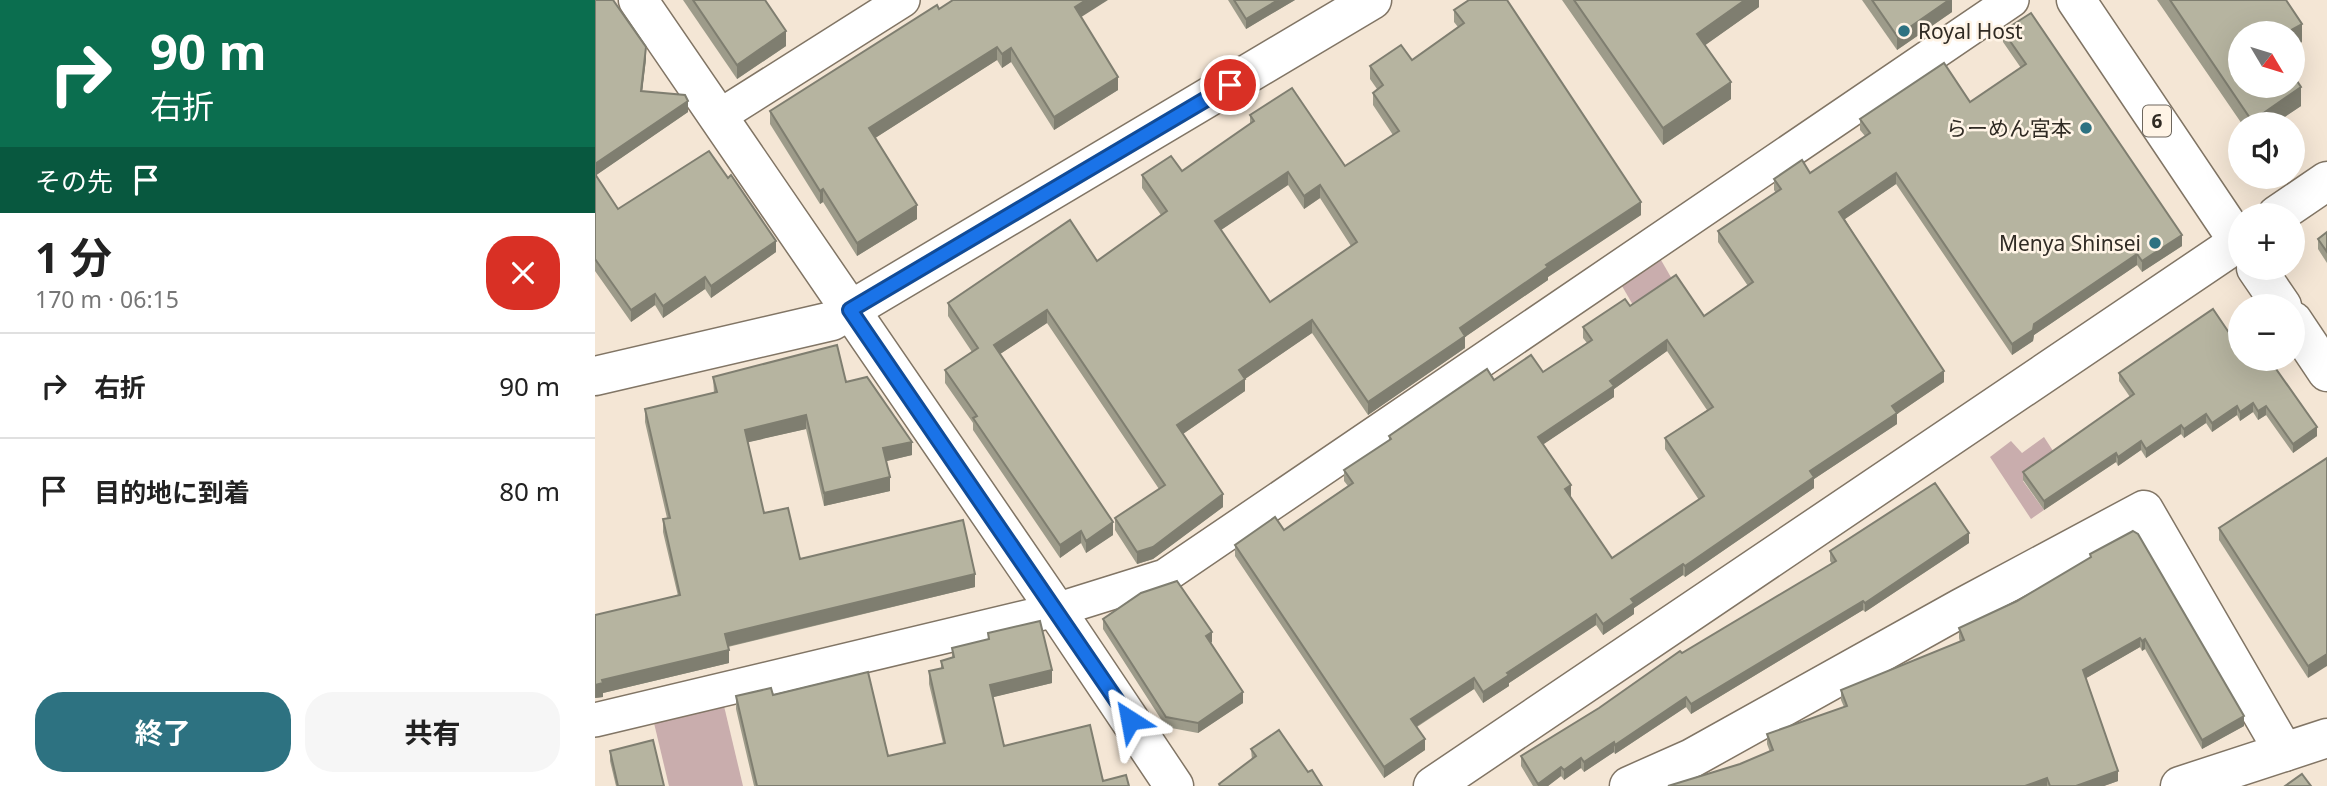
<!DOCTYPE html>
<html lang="ja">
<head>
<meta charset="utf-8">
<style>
	:root { --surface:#fff; --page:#f6f6f6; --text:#222; --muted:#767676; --line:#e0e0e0; --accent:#2d7281 }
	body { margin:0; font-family:"Noto Sans","Noto Sans JP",sans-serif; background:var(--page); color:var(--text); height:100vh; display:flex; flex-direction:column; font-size:26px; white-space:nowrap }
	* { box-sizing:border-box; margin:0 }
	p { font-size:23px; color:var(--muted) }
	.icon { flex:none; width:38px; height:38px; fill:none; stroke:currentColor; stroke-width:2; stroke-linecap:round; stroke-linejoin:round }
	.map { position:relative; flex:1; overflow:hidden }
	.side { display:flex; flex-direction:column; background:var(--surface); width:595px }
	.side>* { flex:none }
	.banner { background:#0b6e4f; color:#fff; overflow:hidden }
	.needle { width:46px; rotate:128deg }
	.buttons { position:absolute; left:1633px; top:21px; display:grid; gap:14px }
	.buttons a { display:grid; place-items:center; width:77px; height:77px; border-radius:50%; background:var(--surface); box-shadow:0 7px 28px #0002; font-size:35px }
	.pin { position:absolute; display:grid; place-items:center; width:60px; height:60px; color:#fff; margin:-30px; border:4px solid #fff; border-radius:50%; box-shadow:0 2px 7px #0007 }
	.me { position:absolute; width:77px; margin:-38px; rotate:326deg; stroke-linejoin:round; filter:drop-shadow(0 0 5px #0008) }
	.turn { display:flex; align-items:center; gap:24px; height:147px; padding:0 35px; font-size:32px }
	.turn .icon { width:91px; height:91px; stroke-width:2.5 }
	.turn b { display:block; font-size:49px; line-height:60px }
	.then { display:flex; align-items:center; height:66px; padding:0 35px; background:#0003; gap:14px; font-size:26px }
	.round { display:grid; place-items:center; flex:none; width:74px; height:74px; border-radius:28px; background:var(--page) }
	.overview { display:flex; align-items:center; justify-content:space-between; height:119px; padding:0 35px }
	h1 { font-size:42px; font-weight:700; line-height:52px }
	.action { display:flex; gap:14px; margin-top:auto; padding:14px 35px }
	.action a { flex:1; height:80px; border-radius:28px; background:var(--accent); color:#fff; font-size:28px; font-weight:700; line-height:80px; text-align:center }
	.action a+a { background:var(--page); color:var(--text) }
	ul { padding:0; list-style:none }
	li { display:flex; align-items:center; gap:21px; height:105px; padding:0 35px; border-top:2px solid var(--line) }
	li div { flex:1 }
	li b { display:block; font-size:26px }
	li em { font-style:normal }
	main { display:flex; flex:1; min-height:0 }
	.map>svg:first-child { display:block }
	.green { fill:#c9adad }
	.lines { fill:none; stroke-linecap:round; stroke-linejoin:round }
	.pedestrian-casing { stroke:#817565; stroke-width:36 }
	.minor-casing { stroke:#817565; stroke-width:41 }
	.tertiary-casing { stroke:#817565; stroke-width:41 }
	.primary-casing { stroke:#817565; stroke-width:41 }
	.pedestrian { stroke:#fff; stroke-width:33 }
	.minor { stroke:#fff; stroke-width:38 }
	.tertiary { stroke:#fff; stroke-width:38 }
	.primary { stroke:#fff; stroke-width:38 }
	.wall { fill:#9d9b8a; fill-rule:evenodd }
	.shaded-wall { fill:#7f7e70 }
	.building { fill:#b6b4a0; stroke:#7f7e70; stroke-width:2; fill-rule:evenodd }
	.route-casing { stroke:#114b97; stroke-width:18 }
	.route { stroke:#1a73e8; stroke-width:12 }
	.poi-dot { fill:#2d7281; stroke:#fff4e6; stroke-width:2.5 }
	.labels { text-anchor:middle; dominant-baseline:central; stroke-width:5; stroke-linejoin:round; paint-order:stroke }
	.shield { fill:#fff4e6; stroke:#6e675e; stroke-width:2 }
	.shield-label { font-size:19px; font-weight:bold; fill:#302b24 }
	.poi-label { font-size:21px; fill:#302b24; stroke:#fff4e6; text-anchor:end }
</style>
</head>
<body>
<main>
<section class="side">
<div class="banner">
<div class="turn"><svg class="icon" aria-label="right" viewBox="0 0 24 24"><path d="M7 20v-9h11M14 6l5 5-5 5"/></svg><div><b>90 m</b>右折</div></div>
<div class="then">その先<svg class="icon" aria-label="arrive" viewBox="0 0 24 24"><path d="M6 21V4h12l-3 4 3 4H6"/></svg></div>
</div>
<div class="overview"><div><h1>1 分</h1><p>170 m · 06:15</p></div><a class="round" style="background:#d93025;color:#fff"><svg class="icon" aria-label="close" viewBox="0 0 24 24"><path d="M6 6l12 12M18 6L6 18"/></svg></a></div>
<ul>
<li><svg class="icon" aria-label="right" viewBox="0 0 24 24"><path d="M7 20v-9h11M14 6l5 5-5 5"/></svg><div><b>右折</b></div><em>90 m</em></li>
<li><svg class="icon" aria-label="arrive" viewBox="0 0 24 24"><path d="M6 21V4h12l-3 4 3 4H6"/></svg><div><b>目的地に到着</b></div><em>80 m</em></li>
</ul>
<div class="action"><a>終了</a><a>共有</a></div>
</section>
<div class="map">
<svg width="1732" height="786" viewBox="0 0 1732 786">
	<rect width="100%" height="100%" fill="#f4e6d5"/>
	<g class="green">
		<path d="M1066 260 1081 286 1042 312 1027 286Z"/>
		<path d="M1449 437 1462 457 1428 481 1449 510 1436 519 1395 457 1416 441 1427 453Z"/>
		<path d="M129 706 148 786H74L59 723Z"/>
	</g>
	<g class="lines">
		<g class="pedestrian-casing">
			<g id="pedestrian">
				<path d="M123 117 308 0"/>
				<path d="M0 720 461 610 570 576 1417 0"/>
			</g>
		</g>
		<g class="minor-casing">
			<g id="minor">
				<path d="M43 0 461 610 579 786"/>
				<path d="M0 376 237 321 777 0"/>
				<path d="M1034 786 1097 758 1366 608 1549 510 1689 752"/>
				<path d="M1585 786 1732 738"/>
			</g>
		</g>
		<g class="tertiary-casing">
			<g id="tertiary">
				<path d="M1682 215 1732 181"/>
				<path d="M838 786 1645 241"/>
			</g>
		</g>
		<g class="primary-casing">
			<g id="primary">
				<path d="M1481 0 1645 244"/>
				<path d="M1661 268 1687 306"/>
				<path d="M1698 321 1732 372"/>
			</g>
		</g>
		<use href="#pedestrian" class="pedestrian"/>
		<use href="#minor" class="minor"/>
		<use href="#tertiary" class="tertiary"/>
		<use href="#primary" class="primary"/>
	</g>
	<g class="wall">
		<path d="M0 0 51 59 47 91 93 112 1 175 23 209 181 252 116 298 110 289 68 318 60 305 36 322 0 271Z"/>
		<path d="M88 0H170L191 46 142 79Z"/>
		<path d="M633 0H700L651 29Z"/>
		<path d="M967 0H1164V7L1110 45 1136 99 1068 145Z"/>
		<path d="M1267 0H1357V12L1302 50Z"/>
		<path d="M1562 0H1691L1707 42 1645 33 1706 106 1679 124H1647Z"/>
		<path d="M344 9 486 17 523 90 459 130 416 62 407 68 402 60 280 138 322 219 262 256 228 202 225 204 175 124V111Z"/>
		<path d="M859 10 1046 215 953 277V280L870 337V348L773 415 717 333 650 379V391L588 434 628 507 558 559 542 564 520 530V518L564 489 452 323 405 354 518 535 491 553 486 543 465 558 378 430V423L350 383V370L377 352 353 316V303L502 261 566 215 547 188V175L587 171 655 124V115L750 166 798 135 778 105V93L782 89 775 79V66L817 60 863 27 859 22ZM693 185 709 209 725 198 756 246 675 302 626 230Z"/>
		<path d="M1408 31 1587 246 1547 272 1542 265 1439 335 1438 341 1417 355 1301 184 1250 219 1349 382 1302 414V424L1219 479V488L1090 577 1088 575 1039 608V614L1008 635 1001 625 914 683V686L888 703 879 689 822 727 830 750 789 778 640 556V545L689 530 753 486 749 481V470L794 440V436L899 380 948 372 992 343 988 338V327L1035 306 1109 316 1153 286 1123 242V231L1181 193 1179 190V179L1215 173 1270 136 1265 130V119L1375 102 1426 68 1408 42ZM1072 351 1112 410 1070 438V449L1104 500 1017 558 975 496 948 444 1019 397V389Z"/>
		<path d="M1732 232V263L1723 249V239Z"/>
		<path d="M1657 367 1722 436 1698 453 1671 415 1663 420 1658 412 1645 421 1642 415 1617 432 1611 423 1589 438 1586 434 1551 458 1546 450 1523 466 1521 462 1449 510 1428 480V472L1535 397 1524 381V373Z"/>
		<path d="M118 377 251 382 317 455 291 461 295 491 229 506 211 429 153 442 169 513 205 559 380 587 133 647 134 663 8 693V697L0 698 83 596 68 532V519L72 518 50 422V409L119 393Z"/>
		<path d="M1732 458 1713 678 1624 540V528Z"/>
		<path d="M1374 543 1270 612 1268 610 1096 714 1091 707 1020 754 1019 752 989 772 986 768 969 780 966 776 953 786H938L926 766V756L1004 708 1087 653 1237 564 1235 561V551Z"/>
		<path d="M1495 554 1649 726 1607 749 1550 649 1547 651 1545 647 1491 678 1523 781 1509 786H1073L1145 764 1175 752 1172 744V734L1249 707 1246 700V690L1365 642 1364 638V628L1422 601 1495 558Z"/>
		<path d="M508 619 617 642 615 643 648 703 603 733 571 727 508 629Z"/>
		<path d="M393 633 457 683 398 697 409 746 508 781 534 786H159L141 709V696L178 695 293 756 348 743 334 684V671L346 668V661L357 658V648L393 639Z"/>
		<path d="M656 749 713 772 727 786H624V784L657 760Z"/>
		<path d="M15 751 69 786H21L15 761Z"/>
	</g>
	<g class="shaded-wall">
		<path d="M491 0H513L480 21V7Z"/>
		<path d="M683 0H700L651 29V19Z"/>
		<path d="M1150 0H1164V7L1102 51V34Z"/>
		<path d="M1354 0H1357V12L1302 50V36Z"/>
		<path d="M1707 24V42L1698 48V33H1691Z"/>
		<path d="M191 31V46L142 79V65Z"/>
		<path d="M51 47V59L46 102V91Z"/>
		<path d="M402 47V60L274 142V128Z"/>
		<path d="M416 48V62L407 68V54Z"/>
		<path d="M523 77V90L459 130V117Z"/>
		<path d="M1136 82V99L1068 145V128Z"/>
		<path d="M1706 87V106L1679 124H1657V121Z"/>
		<path d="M93 101V112L0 176V164Z"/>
		<path d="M693 172V185L620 234V221Z"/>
		<path d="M1301 173V184L1244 223V212Z"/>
		<path d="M725 185V198L709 209V196Z"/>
		<path d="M228 189V202L225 204V191Z"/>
		<path d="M1046 202V215L953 277V280L870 337V348L773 415V402L865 328 951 265Z"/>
		<path d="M322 205V219L262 256V243Z"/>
		<path d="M1587 235V246L1547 272V261Z"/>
		<path d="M181 241V252L116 298V286Z"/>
		<path d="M1542 254V265L1439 335 1438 341 1417 355V344L1439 324Z"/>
		<path d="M110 277V289L68 318V306Z"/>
		<path d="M60 294V305L36 322V310Z"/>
		<path d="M452 310V323L399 358V345Z"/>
		<path d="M717 320V333L644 383V370Z"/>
		<path d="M1072 340V351L1019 389V397L943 448V437L1015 381Z"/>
		<path d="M1349 371V382L1302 414V424L1219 479V488L1090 577V566L1297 406Z"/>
		<path d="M650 379V391L582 438V425Z"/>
		<path d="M1658 403V412L1645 421V412Z"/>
		<path d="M1642 406V415L1617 432V423Z"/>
		<path d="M1671 406V415L1663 420V411Z"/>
		<path d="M1611 414V423L1589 438V429Z"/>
		<path d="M211 415V429L150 443V430Z"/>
		<path d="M1586 425V434L1551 458V449Z"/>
		<path d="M1722 427V436L1698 453V444Z"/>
		<path d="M1546 441V450L1523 466V457Z"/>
		<path d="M317 442V455L288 462V448Z"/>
		<path d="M1521 453V462L1449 510V501Z"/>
		<path d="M295 477V491L229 506V493Z"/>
		<path d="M976 485V496L970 500V489Z"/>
		<path d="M628 494V507L558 559 542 564V552Z"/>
		<path d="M518 522V535L491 553V541Z"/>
		<path d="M486 531V543L465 558V545Z"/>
		<path d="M1374 533V543L1270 612V603Z"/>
		<path d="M1088 564V575L1039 608V614L1008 635V624L1036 599Z"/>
		<path d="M380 574V587L130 647V634Z"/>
		<path d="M1268 601V610L1096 714V704Z"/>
		<path d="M1001 614V625L914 683V686L888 703V692L912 673Z"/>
		<path d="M617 632V642L611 646V636Z"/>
		<path d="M1545 638V647L1488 680V670Z"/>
		<path d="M1550 639V649L1547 651V641Z"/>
		<path d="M134 650V663L8 693V697L0 698V685L7 680Z"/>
		<path d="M1732 654V666L1713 678V666Z"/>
		<path d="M457 670V683L395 698V685Z"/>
		<path d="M879 678V689L816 730V719Z"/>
		<path d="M648 692V703L603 733V723Z"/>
		<path d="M1091 697V707L1020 754V745Z"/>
		<path d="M1649 716V726L1607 749V740Z"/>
		<path d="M830 739V750L789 778V767Z"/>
		<path d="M1019 742V752L989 772V762Z"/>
		<path d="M986 758V768L969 780V770Z"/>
		<path d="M966 767V776L953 786H943V784Z"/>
		<path d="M1523 771V781L1509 786H1481Z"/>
		<path d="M1452 778V786H1430Z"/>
	</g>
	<g class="building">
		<path d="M0 0H18L51 47 46 91 90 95 93 101 0 164Z"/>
		<path d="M98 0H170L191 31 142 65Z"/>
		<path d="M358 0H491L480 7 523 77 459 117 416 48 407 54 402 47 274 128 322 205 262 243 228 189 225 191 175 111 342 5 344 9Z"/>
		<path d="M639 0H683L651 19Z"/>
		<path d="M874 0H912L1046 202 951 265 953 267 865 328 870 336 773 402 717 320 644 370 650 379 582 425 628 494 558 547 542 552 520 518 570 485 452 310 399 345 518 522 491 541 486 531 465 545 378 418 382 416 350 370 383 348 353 303 475 220 502 261 572 211 547 175 576 156 587 171 659 121 655 115 697 88 750 166 804 131 778 93 788 85 775 66 806 45 817 60 869 23 859 10ZM693 172 709 196 725 185 762 242 675 302 620 221Z"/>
		<path d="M979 0H1150L1102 34 1136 82 1068 128Z"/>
		<path d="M1277 0H1354L1302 36Z"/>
		<path d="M1575 0H1691L1707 24 1691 33H1645V86H1698V75L1706 87 1657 121Z"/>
		<path d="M1436 13 1587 235 1547 261 1542 254 1439 324 1438 330 1417 344 1301 173 1244 212 1349 371 1297 406 1302 413 1215 471 1219 477 1090 566 1088 564 1036 599 1039 603 1008 624 1001 614 912 673 914 675 888 692 879 678 816 719 830 739 789 767 640 545 680 517 689 530 758 483 749 470 796 439 794 436 892 369 899 380 936 355 948 372 997 340 988 327 1030 299 1035 306 1081 275 1109 316 1158 282 1123 231 1186 189 1179 179 1207 160 1215 173 1275 133 1265 119 1349 63 1375 102 1431 64 1408 31ZM1072 340 1118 407 1070 438 1109 496 1017 558 970 489 976 485 943 437 1019 386 1015 381Z"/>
		<path d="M114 151 133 178 136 175 181 241 116 286 110 277 68 306 60 294 36 310 0 259V174L23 209Z"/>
		<path d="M1732 232V252L1723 239Z"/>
		<path d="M1618 309 1645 349V359H1651L1657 367 1669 359H1674L1722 427 1698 444 1671 406 1663 411 1658 403 1645 412 1642 406 1617 423 1611 414 1589 429 1586 425 1551 449 1546 441 1523 457 1521 453 1449 501 1428 472 1539 394 1524 373Z"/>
		<path d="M242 345 251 382 272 377 317 442 288 448 295 477 229 493 211 415 150 430 169 513 193 508 205 559 368 520 380 574 130 634 134 650 7 680 8 683 0 685V615L85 595 68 519 75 518 50 409 122 392 118 377Z"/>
		<path d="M1732 458V654L1713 666 1624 528Z"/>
		<path d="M1340 483 1374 533 1270 603 1268 601 1096 704 1091 697 1020 745 1019 742 989 762 986 758 969 770 966 767 943 784 926 756 1004 708 1085 651 1087 653 1241 561 1235 551Z"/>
		<path d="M1538 531 1543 534 1649 716 1607 740 1550 639 1547 641 1545 638 1488 670 1523 771 1481 786H1455L1452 778 1430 786H1073L1145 764 1178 750 1172 734 1252 706 1246 690 1369 640 1364 628 1422 601 1496 557 1495 554Z"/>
		<path d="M582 581 617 632 611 636 648 692 603 723 571 717 508 619 546 593Z"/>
		<path d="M445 621 457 670 395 685 409 746 495 725 508 781 531 775 534 786H162L141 696 176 688 178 695 273 672 293 756 350 743 334 671 348 668 346 661 359 657 357 648 394 639 393 633Z"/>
		<path d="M684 730 713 772 717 770 727 786H625L624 784 661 756 656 749Z"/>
		<path d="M58 740 69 786H23L15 751Z"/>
		<path d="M1707 774 1716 786H1690Z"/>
	</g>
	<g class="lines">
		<g class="route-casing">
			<path id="route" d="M535 720 255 310 635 85"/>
		</g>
		<use href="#route" class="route"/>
	</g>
	<g class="poi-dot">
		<circle cx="1309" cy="31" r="7"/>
		<circle cx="1491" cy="128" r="7"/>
		<circle cx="1560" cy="243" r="7"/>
	</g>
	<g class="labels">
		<rect class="shield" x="1548" y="105.5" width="28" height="31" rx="5"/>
		<g class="shield-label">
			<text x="1562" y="121">6</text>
		</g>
		<g class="poi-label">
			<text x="1323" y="31" text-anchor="start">Royal Host</text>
			<text x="1477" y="128">らーめん宮本</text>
			<text x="1546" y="243">Menya Shinsei</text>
		</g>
	</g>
</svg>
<div class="buttons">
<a><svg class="needle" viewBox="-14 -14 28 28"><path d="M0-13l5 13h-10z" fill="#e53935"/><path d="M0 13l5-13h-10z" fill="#767676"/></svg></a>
<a><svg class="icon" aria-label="sound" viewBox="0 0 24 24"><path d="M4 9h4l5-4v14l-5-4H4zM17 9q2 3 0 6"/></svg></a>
<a>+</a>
<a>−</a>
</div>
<div class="pin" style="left:635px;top:85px;background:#d93025"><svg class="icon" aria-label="arrive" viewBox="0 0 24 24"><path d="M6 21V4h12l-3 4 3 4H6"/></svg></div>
<svg class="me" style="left:535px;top:720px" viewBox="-20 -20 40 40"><path d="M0-17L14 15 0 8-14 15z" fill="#1a73e8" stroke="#fff" stroke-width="4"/></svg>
</div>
</main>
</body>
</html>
